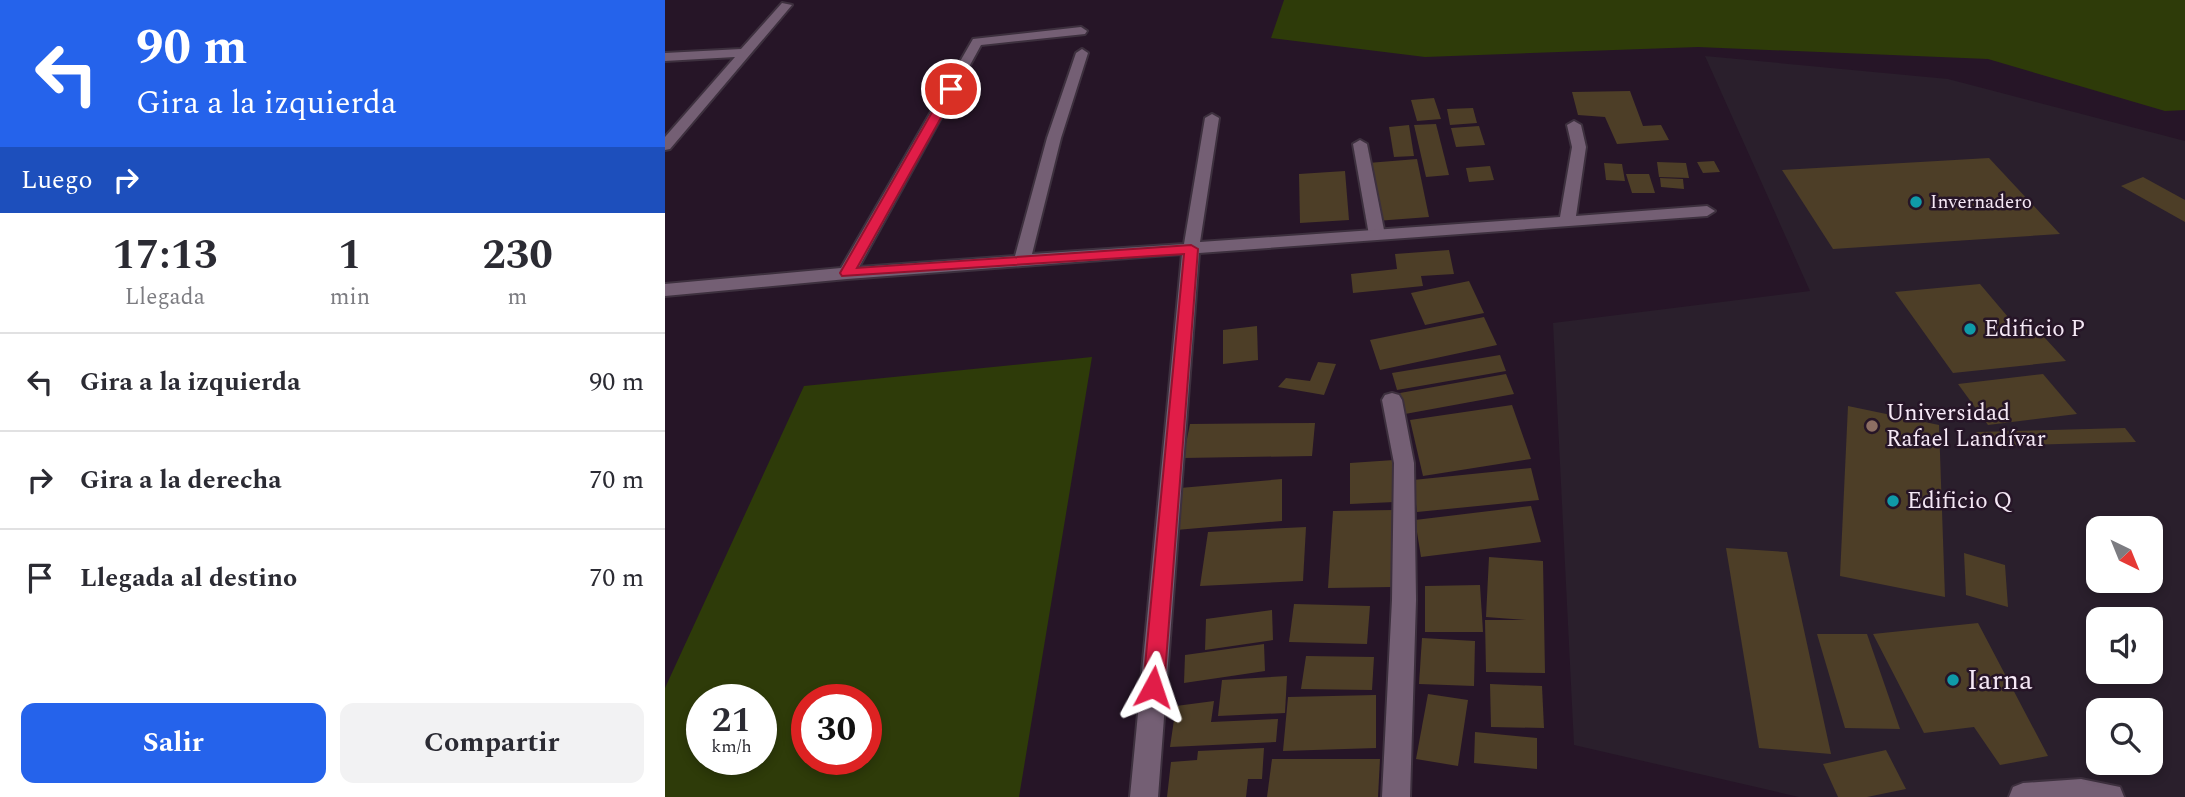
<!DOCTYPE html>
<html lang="es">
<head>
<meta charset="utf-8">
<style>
	:root { --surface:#fff; --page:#f2f2f3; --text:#2b2b33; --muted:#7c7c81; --line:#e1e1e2; --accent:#2563eb }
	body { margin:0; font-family:Spectral,serif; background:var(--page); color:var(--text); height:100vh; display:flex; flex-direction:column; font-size:26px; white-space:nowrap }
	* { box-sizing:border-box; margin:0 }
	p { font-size:23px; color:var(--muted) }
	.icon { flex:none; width:38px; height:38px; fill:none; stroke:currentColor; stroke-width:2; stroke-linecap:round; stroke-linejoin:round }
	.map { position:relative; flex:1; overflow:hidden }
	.drawer { display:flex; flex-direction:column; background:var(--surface); width:665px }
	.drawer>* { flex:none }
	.guide { background:#2563eb; color:#fff; overflow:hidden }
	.needle { width:46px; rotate:137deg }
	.controls { position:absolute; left:1421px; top:516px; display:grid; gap:14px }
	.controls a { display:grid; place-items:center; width:77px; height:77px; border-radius:14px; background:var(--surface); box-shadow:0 4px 10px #0003; font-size:35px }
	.speed { position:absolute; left:21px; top:684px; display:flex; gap:14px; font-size:35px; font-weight:700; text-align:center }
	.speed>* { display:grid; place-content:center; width:91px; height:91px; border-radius:50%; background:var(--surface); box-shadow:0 4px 10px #0003; line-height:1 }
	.speed small { font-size:18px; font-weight:400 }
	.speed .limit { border:10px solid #d22; background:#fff; color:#111 }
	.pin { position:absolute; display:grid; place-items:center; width:60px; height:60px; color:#fff; margin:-30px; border:4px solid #fff; border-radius:50%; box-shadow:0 2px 7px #0007 }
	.me { position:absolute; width:77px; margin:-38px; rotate:5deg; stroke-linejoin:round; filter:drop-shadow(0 0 5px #0008) }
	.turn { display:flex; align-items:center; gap:24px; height:147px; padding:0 21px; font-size:32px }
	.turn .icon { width:91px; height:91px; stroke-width:2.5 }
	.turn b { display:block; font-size:49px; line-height:60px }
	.then { display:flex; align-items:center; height:66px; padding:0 21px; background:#0003; gap:14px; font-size:26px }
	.eta { display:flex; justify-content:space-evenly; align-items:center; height:119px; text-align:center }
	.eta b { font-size:42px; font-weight:700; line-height:49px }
	.primary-button { display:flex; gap:14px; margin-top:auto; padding:14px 21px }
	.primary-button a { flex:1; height:80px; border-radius:14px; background:var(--accent); color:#fff; font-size:28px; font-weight:700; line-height:80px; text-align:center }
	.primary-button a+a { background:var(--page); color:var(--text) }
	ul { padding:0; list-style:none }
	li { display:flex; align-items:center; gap:21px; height:98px; padding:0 21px; border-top:2px solid var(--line) }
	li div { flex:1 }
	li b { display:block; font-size:26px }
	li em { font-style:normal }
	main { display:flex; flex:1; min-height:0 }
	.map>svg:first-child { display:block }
	.education { fill:#2a1f2c; fill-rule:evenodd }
	.green { fill:#2e3b09; fill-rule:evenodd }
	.building { fill:#4d3e27 }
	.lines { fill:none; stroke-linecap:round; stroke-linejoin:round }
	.service-casing { stroke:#3d303e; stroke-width:4 }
	.minor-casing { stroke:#3d303e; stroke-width:4 }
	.service { fill:#745f74; fill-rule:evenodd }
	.minor { fill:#745f74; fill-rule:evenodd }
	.route { fill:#e11d48; stroke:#92132f; stroke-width:2 }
	.culture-dot { fill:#0f9aa8; stroke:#261527; stroke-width:2.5 }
	.education-dot { fill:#8d6e63; stroke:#261527; stroke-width:2.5 }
	.labels { text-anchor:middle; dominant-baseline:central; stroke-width:5; stroke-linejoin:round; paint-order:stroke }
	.far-poi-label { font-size:19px; fill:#f5e8f5; stroke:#261527; text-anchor:start }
	.poi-label { font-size:23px; fill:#f5e8f5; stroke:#261527; text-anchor:start }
	.near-poi-label { font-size:28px; fill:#f5e8f5; stroke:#261527; text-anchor:start }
</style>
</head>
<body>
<main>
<section class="drawer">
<div class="guide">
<div class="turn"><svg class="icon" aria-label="left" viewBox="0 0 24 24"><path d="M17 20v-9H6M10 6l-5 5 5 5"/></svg><div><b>90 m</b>Gira a la izquierda</div></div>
<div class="then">Luego<svg class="icon" aria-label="right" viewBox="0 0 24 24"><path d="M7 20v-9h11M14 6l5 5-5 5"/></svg></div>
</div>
<div class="eta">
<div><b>17:13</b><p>Llegada</p></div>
<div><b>1</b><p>min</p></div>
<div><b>230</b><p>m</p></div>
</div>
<ul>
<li><svg class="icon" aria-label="left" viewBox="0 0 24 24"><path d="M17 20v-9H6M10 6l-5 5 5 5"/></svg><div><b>Gira a la izquierda</b></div><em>90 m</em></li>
<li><svg class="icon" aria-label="right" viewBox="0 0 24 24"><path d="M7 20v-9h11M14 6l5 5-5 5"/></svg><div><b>Gira a la derecha</b></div><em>70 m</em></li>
<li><svg class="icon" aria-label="arrive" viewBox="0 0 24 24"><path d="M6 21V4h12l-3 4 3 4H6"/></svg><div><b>Llegada al destino</b></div><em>70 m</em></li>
</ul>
<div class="primary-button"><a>Salir</a><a>Compartir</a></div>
</section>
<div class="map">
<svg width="1520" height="797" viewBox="0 0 1520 797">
	<rect width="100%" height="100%" fill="#261527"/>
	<path class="education" d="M1040 56 1283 79 1520 141V797H1134L909 745 888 323 1145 291ZM1433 528H1486V581H1433ZM1433 620H1486V672H1433ZM1433 710H1486V763H1433Z"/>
	<g class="green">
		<path d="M619 0H1520V110L1500 111 1323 59 1033 47 760 57 606 38Z"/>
		<path d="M427 357 354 797H0V688L139 386ZM37 700H96V760H37ZM142 700H201V760H142Z"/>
	</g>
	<g class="building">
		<path d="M965 91 978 126 996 125 1004 140 952 144 940 117 913 115 907 92Z"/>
		<path d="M769 98 776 119 752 121 746 100Z"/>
		<path d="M808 108 812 123 785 125 782 109Z"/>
		<path d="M771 124 784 175 761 177 749 125Z"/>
		<path d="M744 125 749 156 729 157 724 127Z"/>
		<path d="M814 126 820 145 791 147 786 128Z"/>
		<path d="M1324 158 1395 234 1168 249 1117 170Z"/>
		<path d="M752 159 764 217 711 221 703 163Z"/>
		<path d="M1049 161 1055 172 1038 173 1032 162Z"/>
		<path d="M992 162 1021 163 1024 178 994 177Z"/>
		<path d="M939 163 957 164 960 181 941 180Z"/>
		<path d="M825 166 829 180 804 182 801 168Z"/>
		<path d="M680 171 684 220 635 223 634 174Z"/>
		<path d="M961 174H984L990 193H967Z"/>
		<path d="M1478 177 1520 200V222L1456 186Z"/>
		<path d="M995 178 1018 179 1019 189 996 187Z"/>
		<path d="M784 250 789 274 756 276 758 286 688 293 686 274 732 269 730 254Z"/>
		<path d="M804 281 819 313 760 325 746 293Z"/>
		<path d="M1315 284 1354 330 1370 327 1401 361 1288 373 1230 292Z"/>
		<path d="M819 317 832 345 715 370 705 340Z"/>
		<path d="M592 326 593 360 558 364V330Z"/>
		<path d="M835 355 841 371 732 390 727 373Z"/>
		<path d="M653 362 671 364 659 395 613 387 621 378 645 381Z"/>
		<path d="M841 374 849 394 740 414 735 393Z"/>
		<path d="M1378 374 1412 414 1323 425 1293 384Z"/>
		<path d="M847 405 866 459 758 476 745 420Z"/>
		<path d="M1183 406 1274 425 1280 597 1175 576Z"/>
		<path d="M650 423 647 456 518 458 525 424Z"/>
		<path d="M1460 428 1471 442 1318 446 1311 432Z"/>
		<path d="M729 460 730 502 685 504V463Z"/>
		<path d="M866 468 874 500 752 512 748 480Z"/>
		<path d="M617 479V521L511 530 515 488Z"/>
		<path d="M866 506 876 542 756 557 750 520Z"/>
		<path d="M728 510 727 587 663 588 668 511Z"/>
		<path d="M641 527 638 581 535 586 543 532Z"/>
		<path d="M1061 548 1122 552 1166 754 1094 748Z"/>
		<path d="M1299 553 1340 565 1343 607 1301 595Z"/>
		<path d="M824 557 878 561 880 673 821 672 820 620H861L821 617Z"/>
		<path d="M815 585 818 632H760V586Z"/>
		<path d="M629 604 705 606 702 644 624 642Z"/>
		<path d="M607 610 608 640 540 650 541 619Z"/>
		<path d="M1313 623 1383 756 1335 765 1309 727 1259 733 1208 634Z"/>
		<path d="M1152 634H1202L1235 729 1180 728Z"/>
		<path d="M757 638 810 641 809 686 754 684Z"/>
		<path d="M599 644 600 671 519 683 520 655Z"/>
		<path d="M641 656 709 657 707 690 636 689Z"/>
		<path d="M622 676 620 713 553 716 557 680Z"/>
		<path d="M825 684 877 686 879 728 826 727Z"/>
		<path d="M763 694 803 700 793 766 751 759Z"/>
		<path d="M711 695V748L618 751 623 697Z"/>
		<path d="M549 701 546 722 613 719 611 742 505 747 511 706Z"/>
		<path d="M810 732 872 738V769L809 763Z"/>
		<path d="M599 748 597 779H583L581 797H502L506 762 532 760 533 751Z"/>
		<path d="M1221 750 1241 789 1202 797H1173L1158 764Z"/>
		<path d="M607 759H715L713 797H602Z"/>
	</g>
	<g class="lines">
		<g class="service-casing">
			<g id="service">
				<path d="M695 140 702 144 720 235 712 240 704 235 688 144Z"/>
				<path d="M1416 779 1455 787 1459 797H1344L1348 787 1358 783Z"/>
			</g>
		</g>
		<g class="minor-casing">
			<g id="minor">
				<path d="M117 3 127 5 5 149 0 150V137L70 57 0 61V53L76 49Z"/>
				<path d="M416 27 422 31 420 34 316 45 194 267 350 256 382 138 411 53 417 49 423 53 396 138 367 254 519 244 540 118 547 114 554 118 535 242 895 217 907 147 902 125 909 121 916 125 921 147 911 216 1042 206 1050 211 1042 216 534 253 493 797H465L517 254 182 279 0 296V284L176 268 308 39Z"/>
				<path d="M727 393 734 395 737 400 749 463 751 600 745 797H717L727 600 729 463 717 400 720 395Z"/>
			</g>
		</g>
		<use href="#service" class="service"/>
		<use href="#minor" class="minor"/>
	</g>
	<path class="route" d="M282 86 292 89 192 268 526 245 533 249 499 687 496 695 488 698 481 695 478 687 519 254 177 276 175 273Z"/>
	<g class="culture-dot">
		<circle cx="1251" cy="202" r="7"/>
		<circle cx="1305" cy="329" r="7"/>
		<circle cx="1228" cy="501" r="7"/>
		<circle cx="1288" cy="680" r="7"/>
	</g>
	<circle class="education-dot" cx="1207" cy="426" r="7"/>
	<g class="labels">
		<g class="far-poi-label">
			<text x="1265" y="202">Invernadero</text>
		</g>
		<g class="poi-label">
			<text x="1319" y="329">Edificio P</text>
			<text x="1221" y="413">Universidad<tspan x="1221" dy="26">Rafael Landívar</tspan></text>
			<text x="1242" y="501">Edificio Q</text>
		</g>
		<g class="near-poi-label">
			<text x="1302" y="680">Iarna</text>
		</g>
	</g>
</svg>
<div class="controls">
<a><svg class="needle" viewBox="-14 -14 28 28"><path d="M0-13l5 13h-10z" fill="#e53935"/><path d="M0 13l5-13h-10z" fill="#7c7c81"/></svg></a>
<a><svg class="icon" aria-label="sound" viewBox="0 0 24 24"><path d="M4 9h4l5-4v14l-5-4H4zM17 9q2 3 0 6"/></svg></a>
<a><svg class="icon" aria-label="search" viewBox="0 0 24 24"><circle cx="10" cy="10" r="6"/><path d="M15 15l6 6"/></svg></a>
</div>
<div class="speed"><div>21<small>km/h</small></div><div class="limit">30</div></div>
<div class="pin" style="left:286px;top:89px;background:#d93025"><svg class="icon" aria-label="arrive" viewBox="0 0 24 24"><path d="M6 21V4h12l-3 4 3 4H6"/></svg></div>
<svg class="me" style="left:488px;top:687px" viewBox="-20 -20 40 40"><path d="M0-17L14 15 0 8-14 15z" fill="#e11d48" stroke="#fff" stroke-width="4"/></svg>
</div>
</main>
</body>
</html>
